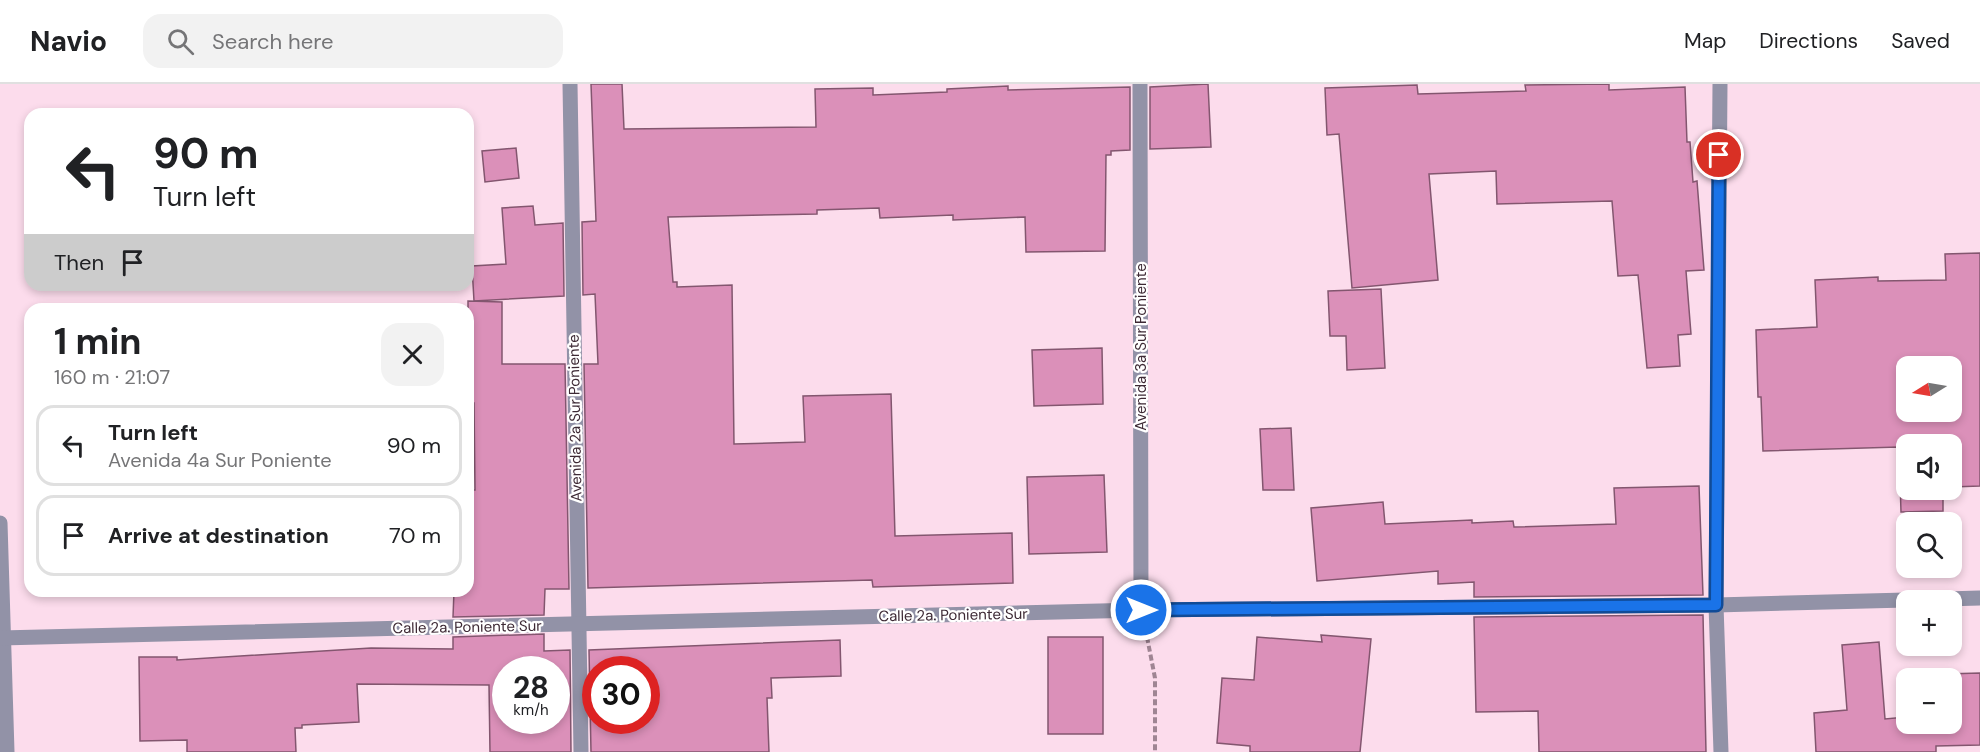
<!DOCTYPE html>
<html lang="en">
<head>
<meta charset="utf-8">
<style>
	:root { --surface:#fff; --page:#f2f2f2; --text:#202124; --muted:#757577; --line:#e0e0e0 }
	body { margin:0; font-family:"DM Sans",sans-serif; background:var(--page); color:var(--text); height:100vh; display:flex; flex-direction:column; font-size:22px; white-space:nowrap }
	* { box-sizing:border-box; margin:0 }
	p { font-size:20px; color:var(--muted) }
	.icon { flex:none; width:33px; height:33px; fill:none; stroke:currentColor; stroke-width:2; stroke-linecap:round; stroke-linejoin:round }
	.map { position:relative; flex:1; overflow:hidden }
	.sheet { position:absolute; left:24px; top:219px; width:450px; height:294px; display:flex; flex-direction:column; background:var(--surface); border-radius:18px; box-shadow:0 3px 9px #0003 }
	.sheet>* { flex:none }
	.guide { position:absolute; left:24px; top:24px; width:450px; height:183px; border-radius:18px; box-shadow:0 3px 9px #0003; background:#fff; color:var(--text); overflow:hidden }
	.needle { width:39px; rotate:259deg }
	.fabs { position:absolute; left:1896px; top:272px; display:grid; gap:12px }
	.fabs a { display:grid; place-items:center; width:66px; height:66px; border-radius:12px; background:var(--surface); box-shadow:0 3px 9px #0003; font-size:30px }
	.speed { position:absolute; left:492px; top:572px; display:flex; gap:12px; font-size:30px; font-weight:700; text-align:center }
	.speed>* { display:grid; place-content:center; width:78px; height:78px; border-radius:50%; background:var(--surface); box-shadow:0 3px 9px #0003; line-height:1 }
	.speed small { font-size:15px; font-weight:400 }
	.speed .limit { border:9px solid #d22; background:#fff; color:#111 }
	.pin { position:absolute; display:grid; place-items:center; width:51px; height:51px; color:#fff; margin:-26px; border:3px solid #fff; border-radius:50%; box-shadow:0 2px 6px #0007 }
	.me { position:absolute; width:66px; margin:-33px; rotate:90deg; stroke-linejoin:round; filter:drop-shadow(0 0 4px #0008) }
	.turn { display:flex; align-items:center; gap:21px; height:126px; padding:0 30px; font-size:27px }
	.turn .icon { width:78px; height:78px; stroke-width:2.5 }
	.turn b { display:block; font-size:42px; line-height:51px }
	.then { display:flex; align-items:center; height:57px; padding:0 30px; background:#0003; gap:12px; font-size:22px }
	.round { display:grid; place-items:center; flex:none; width:63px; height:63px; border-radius:18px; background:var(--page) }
	.head { display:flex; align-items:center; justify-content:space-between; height:102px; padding:0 30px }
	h1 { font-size:36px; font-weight:700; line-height:45px }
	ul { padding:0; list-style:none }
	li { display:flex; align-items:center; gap:18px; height:81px; margin:0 12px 9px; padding:0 18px; border:3px solid var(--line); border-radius:18px }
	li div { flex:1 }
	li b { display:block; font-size:22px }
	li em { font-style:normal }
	header { display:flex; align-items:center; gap:36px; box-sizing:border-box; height:84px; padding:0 30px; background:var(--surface); border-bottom:2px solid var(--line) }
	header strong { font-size:28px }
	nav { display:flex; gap:33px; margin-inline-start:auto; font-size:21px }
	.search { width:420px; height:54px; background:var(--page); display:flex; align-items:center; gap:15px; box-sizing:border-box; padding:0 21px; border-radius:18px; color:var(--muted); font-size:22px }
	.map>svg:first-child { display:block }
	.building { fill:#db90b9; stroke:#83566f; stroke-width:1.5; fill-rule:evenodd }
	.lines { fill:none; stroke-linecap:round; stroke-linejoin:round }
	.path { stroke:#9f8593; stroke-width:4; stroke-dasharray:6 3; stroke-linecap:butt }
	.minor { stroke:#9292a7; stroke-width:15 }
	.route-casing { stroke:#114b97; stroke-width:15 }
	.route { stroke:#1a73e8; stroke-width:10 }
	.labels { text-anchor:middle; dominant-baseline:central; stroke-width:4.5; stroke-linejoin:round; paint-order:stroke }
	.street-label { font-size:15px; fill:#3d2934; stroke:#fff }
</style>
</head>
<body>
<header>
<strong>Navio</strong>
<div class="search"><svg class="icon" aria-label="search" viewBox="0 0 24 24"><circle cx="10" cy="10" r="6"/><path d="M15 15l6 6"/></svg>Search here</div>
<nav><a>Map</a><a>Directions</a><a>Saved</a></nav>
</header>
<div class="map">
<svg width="1980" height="668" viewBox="0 0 1980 668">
	<rect width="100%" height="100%" fill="#fcdcec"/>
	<g class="building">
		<path d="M591 0H622L624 45 816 43 815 5 873 4V11L947 8V5L1008 2V6L1130 3V66L1111 67V71H1106L1105 167 1026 168 1025 133 953 136V131L880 134 879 124 817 126V130L668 133 673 198H677V203L732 201 734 360 805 358 803 312 891 310 895 452 1012 449 1013 499 873 503 872 496 588 504 584 280H598L595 210 583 211 582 138 596 137Z"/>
		<path d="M1208 0 1211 63 1150 65V3Z"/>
		<path d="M1609 0V6L1685 3 1687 58H1690L1693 98 1697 97 1704 186 1686 187 1691 250 1678 251 1680 282 1647 284 1638 191 1618 192 1612 117 1497 120 1496 87 1429 90 1438 196 1352 204 1339 50 1327 51 1325 4 1417 1 1418 10 1526 7 1525 1Z"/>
		<path d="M516 64 519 94 485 98 482 67Z"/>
		<path d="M533 122 535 141 563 139 564 212 474 217 472 182 506 180 502 124Z"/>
		<path d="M1980 169V402L1952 403V360H1906V405H1943V427L1901 428 1899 363 1763 367 1761 313H1758L1756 246 1817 243 1815 196 1878 193V197L1946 196 1945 170ZM1906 282H1952V327H1906Z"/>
		<path d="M1381 205 1385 284 1347 286 1346 252H1330L1328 207Z"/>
		<path d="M468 217 502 218V280H565L569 505H545L544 531 453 533 454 507H468L470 406H475L474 319H468Z"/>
		<path d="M1102 264 1103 320 1034 322 1032 266Z"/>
		<path d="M1291 344 1294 406H1263L1260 345Z"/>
		<path d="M1104 391 1107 468 1029 470 1027 393Z"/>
		<path d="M1699 402 1703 511 1474 513V498L1438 500V487L1317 497 1311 424 1383 418 1385 440 1472 436V439L1513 437 1514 443 1616 440 1614 404Z"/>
		<path d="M1703 531 1706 668H1539L1538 627 1476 628 1474 533Z"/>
		<path d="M544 550V567L570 566 571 668H490L489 601 357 600 359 638 302 641V644H295L296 668H187V656L140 657 139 573H177V576L371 564 453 565V553ZM506 585H556V636H506Z"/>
		<path d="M1321 551 1371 555 1360 668H1250V662L1217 659 1222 594 1254 596 1257 553 1322 558Z"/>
		<rect x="1048" y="553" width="55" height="97"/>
		<path d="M840 556 841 592 771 594 772 614H767L769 668H591L589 566ZM596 585H646V636H596Z"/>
		<path d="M1879 558 1885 635 1906 633V639H1952V594H1946V590L1980 589V661L1936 662V668H1816L1814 629 1847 626 1842 561Z"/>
	</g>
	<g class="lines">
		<path class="path" d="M1147 553 1155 594V668"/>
		<g class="minor">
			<path d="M570 0 581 668"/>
			<path d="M1140 0 1141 526"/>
			<path d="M1720 0 1716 521 1721 668"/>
			<path d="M0 439 7 668"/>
			<path d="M1910 516 1980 514"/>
			<path d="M0 554 1141 526 1716 521 1906 516"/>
		</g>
	</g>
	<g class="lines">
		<g class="route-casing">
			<path id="route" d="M1141 526 1716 521 1719 71"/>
		</g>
		<use href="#route" class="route"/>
	</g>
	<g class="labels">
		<g class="street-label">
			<text transform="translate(1141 263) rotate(-90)">Avenida 3a Sur Poniente</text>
			<text transform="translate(575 334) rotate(-91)">Avenida 2a Sur Poniente</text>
			<text transform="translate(953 531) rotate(-1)">Calle 2a. Poniente Sur</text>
			<text transform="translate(467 543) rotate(-1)">Calle 2a. Poniente Sur</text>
		</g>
	</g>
</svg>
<div class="fabs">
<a><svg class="needle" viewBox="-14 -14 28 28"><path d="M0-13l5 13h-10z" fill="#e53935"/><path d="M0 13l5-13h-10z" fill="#757577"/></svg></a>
<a><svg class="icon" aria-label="sound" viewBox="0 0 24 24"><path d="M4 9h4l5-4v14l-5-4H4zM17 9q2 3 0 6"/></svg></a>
<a><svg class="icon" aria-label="search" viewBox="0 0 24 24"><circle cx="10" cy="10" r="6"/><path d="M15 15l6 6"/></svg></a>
<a>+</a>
<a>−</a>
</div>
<div class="speed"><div>28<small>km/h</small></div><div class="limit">30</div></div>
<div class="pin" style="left:1719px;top:71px;background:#d93025"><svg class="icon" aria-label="arrive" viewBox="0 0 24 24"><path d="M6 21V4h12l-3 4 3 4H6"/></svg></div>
<svg class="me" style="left:1141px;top:526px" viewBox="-20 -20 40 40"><circle r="17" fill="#1a73e8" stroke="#fff" stroke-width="3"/><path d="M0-11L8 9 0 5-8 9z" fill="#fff"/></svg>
<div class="guide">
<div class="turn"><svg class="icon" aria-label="left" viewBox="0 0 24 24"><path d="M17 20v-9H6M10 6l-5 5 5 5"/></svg><div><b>90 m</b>Turn left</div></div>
<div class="then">Then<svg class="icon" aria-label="arrive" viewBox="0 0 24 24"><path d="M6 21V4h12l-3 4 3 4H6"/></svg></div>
</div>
<section class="sheet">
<div class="head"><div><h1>1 min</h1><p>160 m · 21:07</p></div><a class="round"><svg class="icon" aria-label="close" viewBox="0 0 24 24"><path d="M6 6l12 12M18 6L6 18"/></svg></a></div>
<ul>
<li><svg class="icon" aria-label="left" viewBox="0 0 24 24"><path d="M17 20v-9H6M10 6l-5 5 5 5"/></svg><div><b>Turn left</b><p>Avenida 4a Sur Poniente</p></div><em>90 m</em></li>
<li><svg class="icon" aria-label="arrive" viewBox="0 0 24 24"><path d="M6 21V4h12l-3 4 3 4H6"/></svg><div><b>Arrive at destination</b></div><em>70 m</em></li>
</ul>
</section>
</div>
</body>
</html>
